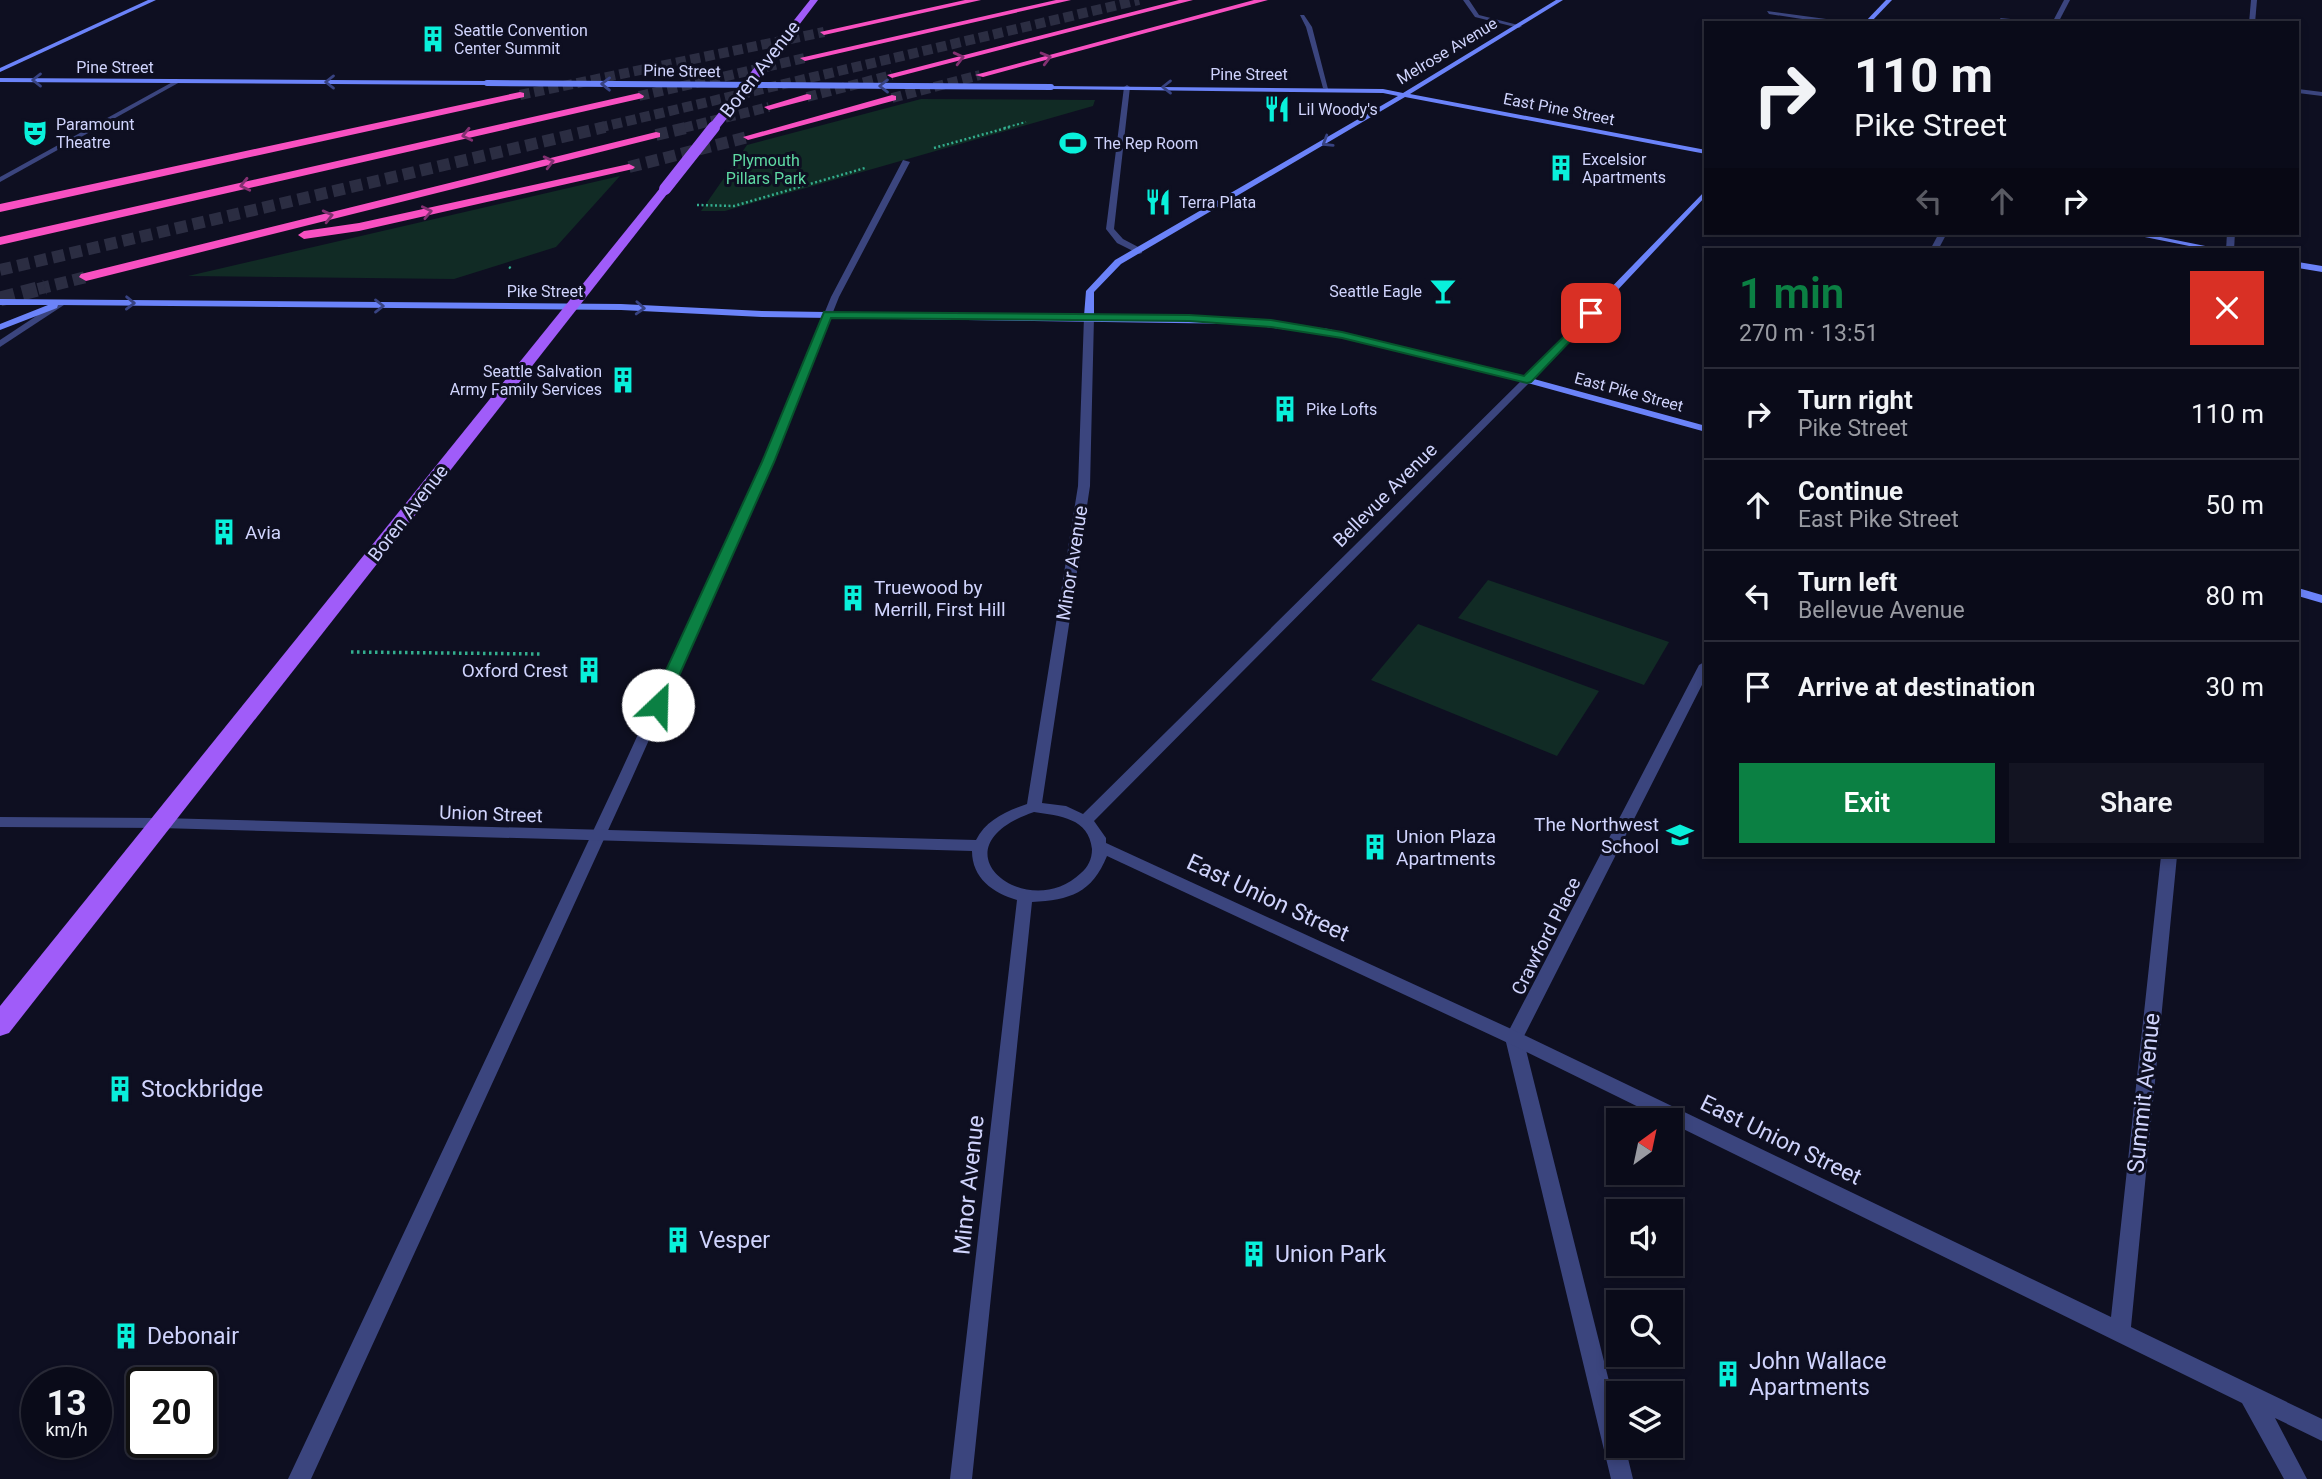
<!DOCTYPE html>
<html lang="en">
<head>
<meta charset="utf-8">
<style>
	:root { --surface:#0a0b19; --page:#131422; --text:#f1f3f6; --muted:#999ba2; --line:#2a2b38; --accent:#0b8043 }
	body { margin:0; font-family:Roboto,sans-serif; background:var(--page); color:var(--text); height:100vh; display:flex; flex-direction:column; font-size:26px; white-space:nowrap }
	* { box-sizing:border-box; margin:0 }
	p { font-size:23px; color:var(--muted) }
	.icon { flex:none; width:38px; height:38px; fill:none; stroke:currentColor; stroke-width:2; stroke-linecap:round; stroke-linejoin:round }
	.map { position:relative; flex:1; overflow:hidden }
	.sheet { position:absolute; left:1704px; top:248px; width:595px; height:609px; display:flex; flex-direction:column; background:var(--surface); border-radius:0px; box-shadow:0 4px 10px #0003,0 0 0 2px var(--line) }
	.sheet>* { flex:none }
	.top-card { position:absolute; left:1704px; top:21px; width:595px; height:214px; border-radius:0px; box-shadow:0 4px 10px #0003,0 0 0 2px var(--line); background:#0a0b19; color:var(--text); overflow:hidden }
	.needle { width:46px; rotate:33deg }
	.fabs { position:absolute; left:1606px; top:1108px; display:grid; gap:14px }
	.fabs a { display:grid; place-items:center; width:77px; height:77px; border-radius:0px; background:var(--surface); box-shadow:0 4px 10px #0003,0 0 0 2px var(--line); font-size:35px }
	.speed { position:absolute; left:21px; top:1367px; display:flex; gap:14px; font-size:35px; font-weight:700; text-align:center }
	.speed>* { display:grid; place-content:center; width:91px; height:91px; border-radius:50%; background:var(--surface); box-shadow:0 4px 10px #0003,0 0 0 2px var(--line); line-height:1 }
	.speed small { font-size:18px; font-weight:400 }
	.speed .limit { border:4px solid #111; border-radius:10px; background:#fff; color:#111 }
	.pin { position:absolute; display:grid; place-items:center; width:60px; height:60px; color:#fff; margin:-30px; border-radius:14px; box-shadow:0 4px 10px #0006 }
	.me { position:absolute; width:77px; margin:-38px; rotate:24deg; stroke-linejoin:round; filter:drop-shadow(0 0 5px #0008) }
	.turn { display:flex; align-items:center; gap:24px; height:147px; padding:0 35px; font-size:32px }
	.turn .icon { width:91px; height:91px; stroke-width:2.5 }
	.turn b { display:block; font-size:49px; line-height:60px }
	.lanes { display:flex; align-items:center; height:66px; padding:0 35px; background:#0003; justify-content:center; gap:35px; direction:ltr }
	.lanes .off { opacity:.35 }
	.round { display:grid; place-items:center; flex:none; width:74px; height:74px; border-radius:0px; background:var(--page) }
	.summary { display:flex; align-items:center; justify-content:space-between; height:119px; padding:0 35px }
	h1 { font-size:42px; font-weight:600; line-height:52px; color:var(--accent) }
	.primary-button { display:flex; gap:14px; margin-top:auto; padding:14px 35px }
	.primary-button a { flex:1; height:80px; border-radius:0px; background:var(--accent); color:#fff; font-size:28px; font-weight:600; line-height:80px; text-align:center }
	.primary-button a+a { background:var(--page); color:var(--text) }
	ul { padding:0; list-style:none }
	li { display:flex; align-items:center; gap:21px; height:91px; padding:0 35px; border-top:2px solid var(--line) }
	li div { flex:1 }
	li b { display:block; font-size:26px }
	li em { font-style:normal }
	.map>svg:first-child { display:block }
	.green { fill:#112b25 }
	.lines { fill:none; stroke-linecap:round; stroke-linejoin:round }
	.highway-tunnel-far2 { stroke:#2b2d42; stroke-width:10; stroke-dasharray:10 4.5; stroke-linecap:butt }
	.highway-tunnel-far1 { stroke:#2b2d42; stroke-width:12; stroke-dasharray:12 6; stroke-linecap:butt }
	.highway-tunnel { stroke:#2b2d42; stroke-width:15; stroke-dasharray:15 8; stroke-linecap:butt }
	.path-far2 { stroke:#33ae8f; stroke-width:2; stroke-dasharray:2 2.5; stroke-linecap:butt }
	.path-far1 { stroke:#33ae8f; stroke-width:2.5; stroke-dasharray:2 2.5; stroke-linecap:butt }
	.path { stroke:#33ae8f; stroke-width:3.5; stroke-dasharray:2.5 3.5; stroke-linecap:butt }
	.lane { fill:#3b457e; fill-rule:evenodd }
	.street { fill:#3b457e; fill-rule:evenodd }
	.secondary { fill:#6b83f9; fill-rule:evenodd }
	.primary { fill:#a05cf9; fill-rule:evenodd }
	.highway { fill:#f850c1; fill-rule:evenodd }
	.secondary-bridge { stroke:#6b83f9; stroke-width:6 }
	.primary-bridge-far1 { stroke:#a05cf9; stroke-width:10 }
	.primary-bridge { stroke:#a05cf9; stroke-width:12 }
	.oneway { stroke:#833071 }
	.oneway2 { stroke:#384382 }
	.route { fill:#0b8043; stroke:#07532c; stroke-width:2 }
	.labels { text-anchor:middle; dominant-baseline:central; stroke-width:6; stroke-linejoin:round; paint-order:stroke }
	.far-poi-label { font-size:16px; fill:#d0d4fd; stroke:#0e0f21; text-anchor:start }
	.far-street-label { font-size:16px; fill:#d0d4fd; stroke:#0e0f21 }
	.far-park-label { font-size:16px; fill:#5fdaa4; stroke:#0e0f21 }
	.street-label { font-size:19px; fill:#d0d4fd; stroke:#0e0f21 }
	.poi-label { font-size:19px; fill:#d0d4fd; stroke:#0e0f21; text-anchor:start }
	.near-street-label { font-size:23px; fill:#d0d4fd; stroke:#0e0f21 }
	.near-poi-label { font-size:23px; fill:#d0d4fd; stroke:#0e0f21; text-anchor:start }
</style>
</head>
<body>
<div class="map">
<svg width="2322" height="1479" viewBox="0 0 2322 1479">
	<rect width="100%" height="100%" fill="#0e0f21"/>
	<g class="green">
		<path d="M921 99 1095 100 1093 106 725 211H701L747 145Z"/>
		<path d="M620 176 556 247 454 279 188 276Z"/>
		<path d="M1488 580 1669 642 1644 685 1458 618Z"/>
		<path d="M1418 624 1599 691 1557 756 1371 680Z"/>
	</g>
	<g class="lines">
		<g class="highway-tunnel-far2">
			<path d="M520 95 824 32"/>
			<path d="M639 96 805 58"/>
			<path d="M807 97 892 75"/>
			<path d="M892 98 980 75"/>
			<path d="M598 128 1139 0"/>
			<path d="M683 128 769 107"/>
		</g>
		<g class="highway-tunnel-far1">
			<path d="M656 135 690 127"/>
			<path d="M629 167 748 137"/>
			<path d="M0 270 605 127"/>
			<path d="M38 289 86 277"/>
		</g>
		<path class="highway-tunnel" d="M0 299 45 287"/>
		<path class="path-far2" d="M1004 128 1026 122"/>
		<g class="path-far1">
			<path d="M934 148 1010 127"/>
			<path d="M697 205 734 206 865 168"/>
			<path d="M509 267 512 269"/>
		</g>
		<path class="path" d="M351 652 540 654"/>
		<g class="lane">
			<path d="M2064 0H2070L2058 23H2052Z"/>
			<path d="M1767 11 1841 21 1844 23H1828L1769 14Z"/>
			<path d="M1300 15H1304L1312 27 1328 89 1323 88 1306 27Z"/>
			<path d="M2000 18 2032 21 2035 23 2002 21Z"/>
			<path d="M178 79 180 82 0 182V177Z"/>
			<path d="M903 160 910 162 839 297 773 462 632 778 311 1479H288L618 778 763 462 831 297Z"/>
			<path d="M1939 233H1947L1938 250H1930Z"/>
			<path d="M1706 661V677L1523 1038 1619 1421V1446H1625L1633 1479H1611L1505 1038 1699 665Z"/>
		</g>
		<g class="street">
			<path d="M1463 0H1469L1479 15 1522 26 1519 28 1475 17Z"/>
			<path d="M2251 0H2257L2255 23H2249Z"/>
			<path d="M1127 85 1130 87 1114 229 1123 239 1142 249V253L1139 254 1117 243 1106 229 1124 87Z"/>
			<path d="M2298 89 2322 92V96L2298 93Z"/>
			<path d="M2227 233H2235L2234 250H2226Z"/>
			<path d="M59 301 67 303 0 347V340Z"/>
			<path d="M1089 314 1094 317 1090 486 1042 803 1066 806 1083 814 1524 378H1530V382L1094 821 1106 838V843L1520 1033 2111 1317 2161 856H2177L2131 1327 2322 1419V1441L2275 1418 2307 1479H2284L2242 1403 1671 1123V1120H1665L1508 1043 1107 856C1092 893 1070 900 1032 902L972 1479H950L1017 900C993 893 972 878 972 851L161 828 0 827V817L161 818 976 840C986 820 1007 811 1027 804L1078 486 1084 317ZM1034 812C1060 816 1089 818 1092 849 1092 859 1088 867 1081 873 1027 925 929 848 1034 812Z"/>
		</g>
		<g class="secondary">
			<path d="M148 0H156L0 72V68Z"/>
			<path d="M1556 0H1563L1410 94 1706 150V154L1405 97 1121 264 1094 292V316L1244 318 1328 329 1525 376 1706 190V196L1534 379 1706 426V432L1466 366 1328 335 1244 324 762 317 621 310 58 305 57 308 0 330V324L48 305H0V299L621 304 762 311 1084 316 1086 291 1115 260 1398 96 1383 93 1051 89 1049 86 1383 89 1403 93Z"/>
			<path d="M1886 0H1892L1870 23H1864Z"/>
			<path d="M0 78 487 81 490 83 487 85 0 82Z"/>
			<path d="M2125 233H2141L2225 250H2209Z"/>
			<path d="M2298 262 2322 266V272L2298 268Z"/>
			<path d="M2298 588 2322 595V603L2298 596Z"/>
		</g>
		<g class="primary">
			<path d="M810 0H818L793 33H787V29Z"/>
			<path d="M661 187 671 189 9 1033 0 1036V1006Z"/>
		</g>
		<g class="highway">
			<path d="M965 0H981L824 35 820 32Z"/>
			<path d="M1056 0H1071L805 61 800 58Z"/>
			<path d="M1179 0H1193L892 78 887 75Z"/>
			<path d="M1254 0H1268L983 77 975 75Z"/>
			<path d="M520 92 524 93V97L0 212V204Z"/>
			<path d="M639 93 644 96 643 98 0 245V237Z"/>
			<path d="M807 94 811 95V99L769 110 764 107Z"/>
			<path d="M892 95 896 96V100L748 140 743 137Z"/>
			<path d="M656 132 660 133V137L86 281 79 277 81 274Z"/>
			<path d="M629 164 635 167 633 169 359 231 304 239 298 235 304 231 359 223Z"/>
		</g>
		<path class="secondary-bridge" d="M487 83 1051 87"/>
		<path class="primary-bridge-far1" d="M713 128 790 31"/>
		<path class="primary-bridge" d="M665 189 714 127"/>
	</g>
	<defs><path id="oneway-chevron" d="M-2-3.5L2.5 0L-2 3.5" fill="none" stroke-width="1.6" stroke-linecap="round" stroke-linejoin="round" transform="scale(1.75)"/></defs>
	<g class="oneway">
		<use href="#oneway-chevron" transform="translate(959 58) rotate(-14)"/>
		<use href="#oneway-chevron" transform="translate(1046 58) rotate(-15)"/>
		<use href="#oneway-chevron" transform="translate(467 135) rotate(167)"/>
		<use href="#oneway-chevron" transform="translate(549 162) rotate(-14)"/>
		<use href="#oneway-chevron" transform="translate(245 185) rotate(167)"/>
		<use href="#oneway-chevron" transform="translate(427 212) rotate(-12)"/>
		<use href="#oneway-chevron" transform="translate(328 216) rotate(-14)"/>
	</g>
	<g class="oneway2">
		<use href="#oneway-chevron" transform="translate(37 80) rotate(-180)"/>
		<use href="#oneway-chevron" transform="translate(330 82) rotate(-180)"/>
		<use href="#oneway-chevron" transform="translate(606 84) rotate(-179)"/>
		<use href="#oneway-chevron" transform="translate(884 86) rotate(-180)"/>
		<use href="#oneway-chevron" transform="translate(1167 87) rotate(-180)"/>
		<use href="#oneway-chevron" transform="translate(1327 142) rotate(149)"/>
		<use href="#oneway-chevron" transform="translate(130 303) rotate(1)"/>
		<use href="#oneway-chevron" transform="translate(379 306)"/>
		<use href="#oneway-chevron" transform="translate(640 308) rotate(3)"/>
	</g>
	<path class="route" d="M1591 310 1596 313 1595 315 1531 382 1527 383 1342 338 1271 327 1189 321 831 318 774 462 666 705 658 710 650 705 762 462 824 312 1189 315 1271 320 1342 332 1524 376Z"/>
	<defs>
		<g id="building-bare" transform="scale(2.1)"><path d="M-4-6H4V6H1V3H-1V6H-4ZM-2.5-4.3h1.7v1.8h-1.7ZM.8-4.3h1.7v1.8H.8ZM-2.5-1h1.7V.8h-1.7ZM.8-1h1.7V.8H.8Z" fill="#09f0db" stroke="#0e0f21" stroke-width="2.5" paint-order="stroke"/></g>
		<g id="restaurant-bare" transform="scale(2.1)"><path d="M-5-6h1v4h1v-4h1v4h1v-4h1v5L-1.5 .5V6h-2V.5L-5-1ZM5-6V6H3V1.5H1.5Q1.5-4 5-6Z" fill="#09f0db" stroke="#0e0f21" stroke-width="2.5" paint-order="stroke"/></g>
		<g id="theatre-bare" transform="scale(2.1)"><path d="M-5-5.5Q0-4 5-5.5V0Q5 5 0 6Q-5 5-5 0ZM-3.3-2.5H-1v1.5H-3.3ZM1-2.5H3.3v1.5H1ZM-2.8 1Q0 5.5 2.8 1Z" fill="#09f0db" stroke="#0e0f21" stroke-width="2.5" paint-order="stroke"/></g>
		<g id="stadium-bare" transform="scale(2.1)"><path d="M0-5a6.5 5 0 1 0 0 10a6.5 5 0 1 0 0-10ZM-3.5-1.8h7v3.6h-7Z" fill="#09f0db" stroke="#0e0f21" stroke-width="2.5" paint-order="stroke"/></g>
		<g id="bar-bare" transform="scale(2.1)"><path d="M-6-5H6L.8 .8V4.5H3.5V6h-7V4.5H-.8V.8Z" fill="#09f0db" stroke="#0e0f21" stroke-width="2.5" paint-order="stroke"/></g>
		<g id="school-bare" transform="scale(2.1)"><path d="M0-5L7-2L0 1L-7-2ZM-4 1L0 2.5L4 1V4Q0 6-4 4Z" fill="#09f0db" stroke="#0e0f21" stroke-width="2.5" paint-order="stroke"/></g>
	</defs>
	<g fill-rule="evenodd">
		<use href="#building-bare" x="433" y="39"/>
		<use href="#restaurant-bare" x="1277" y="109"/>
		<use href="#theatre-bare" x="35" y="133"/>
		<use href="#stadium-bare" x="1073" y="143"/>
		<use href="#building-bare" x="1561" y="168"/>
		<use href="#restaurant-bare" x="1158" y="202"/>
		<use href="#bar-bare" x="1443" y="291"/>
		<use href="#building-bare" x="623" y="380"/>
		<use href="#building-bare" x="1285" y="409"/>
		<use href="#building-bare" x="224" y="532"/>
		<use href="#building-bare" x="853" y="598"/>
		<use href="#building-bare" x="589" y="670"/>
		<use href="#school-bare" x="1680" y="835"/>
		<use href="#building-bare" x="1375" y="847"/>
		<use href="#building-bare" x="120" y="1089"/>
		<use href="#building-bare" x="678" y="1240"/>
		<use href="#building-bare" x="1254" y="1254"/>
		<use href="#building-bare" x="126" y="1336"/>
		<use href="#building-bare" x="1728" y="1374"/>
	</g>
	<g class="labels">
		<g class="far-poi-label">
			<text x="454" y="30">Seattle Convention<tspan x="454" dy="18">Center Summit</tspan></text>
			<text x="1298" y="109">Lil Woody's</text>
			<text x="56" y="124">Paramount<tspan x="56" dy="18">Theatre</tspan></text>
			<text x="1094" y="143">The Rep Room</text>
			<text x="1582" y="159">Excelsior<tspan x="1582" dy="18">Apartments</tspan></text>
			<text x="1179" y="202">Terra Plata</text>
			<text x="1422" y="291" text-anchor="end">Seattle Eagle</text>
			<text x="602" y="371" text-anchor="end">Seattle Salvation<tspan x="602" dy="18">Army Family Services</tspan></text>
			<text x="1306" y="409">Pike Lofts</text>
		</g>
		<g class="far-street-label">
			<text transform="translate(1447 51) rotate(-31)">Melrose Avenue</text>
			<text x="115" y="67">Pine Street</text>
			<text transform="translate(682 71) rotate(1)">Pine Street</text>
			<text x="1249" y="74">Pine Street</text>
			<text transform="translate(1559 109) rotate(11)">East Pine Street</text>
			<text x="545" y="291">Pike Street</text>
			<text transform="translate(1629 392) rotate(15)">East Pike Street</text>
		</g>
		<g class="far-park-label">
			<text x="766" y="160">Plymouth<tspan x="766" dy="18">Pillars Park</tspan></text>
		</g>
		<g class="street-label">
			<text transform="translate(760 69) rotate(-52)">Boren Avenue</text>
			<text transform="translate(1385 495) rotate(-45)">Bellevue Avenue</text>
			<text transform="translate(408 513) rotate(-52)">Boren Avenue</text>
			<text transform="translate(1072 563) rotate(-81)">Minor Avenue</text>
			<text transform="translate(491 814) rotate(2)">Union Street</text>
			<text transform="translate(1546 936) rotate(-63)">Crawford Place</text>
		</g>
		<g class="poi-label">
			<text x="245" y="532">Avia</text>
			<text x="874" y="587">Truewood by<tspan x="874" dy="22">Merrill, First Hill</tspan></text>
			<text x="568" y="670" text-anchor="end">Oxford Crest</text>
			<text x="1659" y="824" text-anchor="end">The Northwest<tspan x="1659" dy="22">School</tspan></text>
			<text x="1396" y="836">Union Plaza<tspan x="1396" dy="22">Apartments</tspan></text>
		</g>
		<g class="near-street-label">
			<text transform="translate(1268 898) rotate(25)">East Union Street</text>
			<text transform="translate(2144 1093) rotate(-84)">Summit Avenue</text>
			<text transform="translate(1781 1140) rotate(26)">East Union Street</text>
			<text transform="translate(969 1185) rotate(-84)">Minor Avenue</text>
		</g>
		<g class="near-poi-label">
			<text x="141" y="1089">Stockbridge</text>
			<text x="699" y="1240">Vesper</text>
			<text x="1275" y="1254">Union Park</text>
			<text x="147" y="1336">Debonair</text>
			<text x="1749" y="1361">John Wallace<tspan x="1749" dy="26">Apartments</tspan></text>
		</g>
	</g>
</svg>
<div class="fabs">
<a><svg class="needle" viewBox="-14 -14 28 28"><path d="M0-13l5 13h-10z" fill="#e53935"/><path d="M0 13l5-13h-10z" fill="#999ba2"/></svg></a>
<a><svg class="icon" aria-label="sound" viewBox="0 0 24 24"><path d="M4 9h4l5-4v14l-5-4H4zM17 9q2 3 0 6"/></svg></a>
<a><svg class="icon" aria-label="search" viewBox="0 0 24 24"><circle cx="10" cy="10" r="6"/><path d="M15 15l6 6"/></svg></a>
<a><svg class="icon" aria-label="layers" viewBox="0 0 24 24"><path d="M12 4l9 5-9 5-9-5zM3 14l9 5 9-5"/></svg></a>
</div>
<div class="speed"><div>13<small>km/h</small></div><div class="limit">20</div></div>
<div class="pin" style="left:1591px;top:313px;background:#d93025"><svg class="icon" aria-label="arrive" viewBox="0 0 24 24"><path d="M6 21V4h12l-3 4 3 4H6"/></svg></div>
<svg class="me" style="left:658px;top:705px" viewBox="-20 -20 40 40"><circle r="19" fill="#fff"/><path d="M0-13L10 11 0 6-10 11z" fill="#0b8043"/></svg>
<div class="top-card">
<div class="turn"><svg class="icon" aria-label="right" viewBox="0 0 24 24"><path d="M7 20v-9h11M14 6l5 5-5 5"/></svg><div><b>110 m</b>Pike Street</div></div>
<div class="lanes"><svg class="icon off" aria-label="left" viewBox="0 0 24 24"><path d="M17 20v-9H6M10 6l-5 5 5 5"/></svg><svg class="icon off" aria-label="ahead" viewBox="0 0 24 24"><path d="M12 20V5M6 11l6-6 6 6"/></svg><svg class="icon" aria-label="right" viewBox="0 0 24 24"><path d="M7 20v-9h11M14 6l5 5-5 5"/></svg></div>
</div>
<section class="sheet">
<div class="summary"><div><h1>1 min</h1><p>270 m · 13:51</p></div><a class="round" style="background:#d93025;color:#fff"><svg class="icon" aria-label="close" viewBox="0 0 24 24"><path d="M6 6l12 12M18 6L6 18"/></svg></a></div>
<ul>
<li><svg class="icon" aria-label="right" viewBox="0 0 24 24"><path d="M7 20v-9h11M14 6l5 5-5 5"/></svg><div><b>Turn right</b><p>Pike Street</p></div><em>110 m</em></li>
<li><svg class="icon" aria-label="ahead" viewBox="0 0 24 24"><path d="M12 20V5M6 11l6-6 6 6"/></svg><div><b>Continue</b><p>East Pike Street</p></div><em>50 m</em></li>
<li><svg class="icon" aria-label="left" viewBox="0 0 24 24"><path d="M17 20v-9H6M10 6l-5 5 5 5"/></svg><div><b>Turn left</b><p>Bellevue Avenue</p></div><em>80 m</em></li>
<li><svg class="icon" aria-label="arrive" viewBox="0 0 24 24"><path d="M6 21V4h12l-3 4 3 4H6"/></svg><div><b>Arrive at destination</b></div><em>30 m</em></li>
</ul>
<div class="primary-button"><a>Exit</a><a>Share</a></div>
</section>
</div>
</body>
</html>
